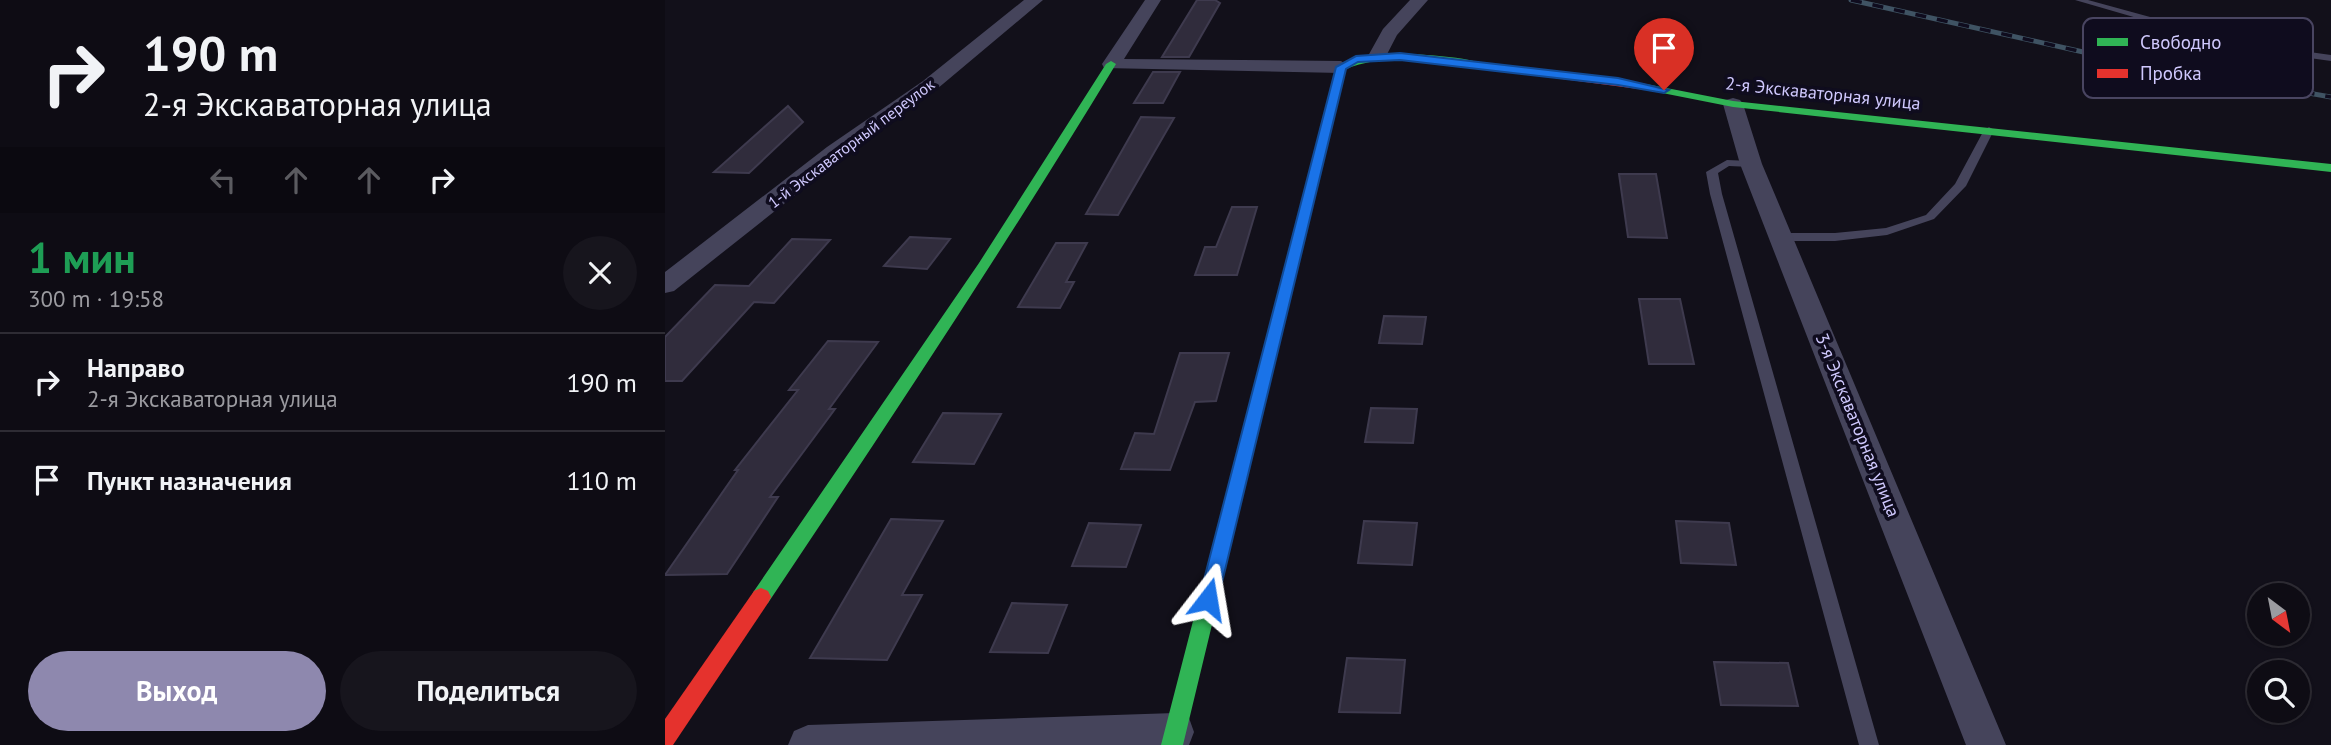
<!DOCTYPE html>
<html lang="ru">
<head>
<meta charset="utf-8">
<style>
	:root { --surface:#0e0c14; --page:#17151d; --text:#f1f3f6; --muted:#9b9ba0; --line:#2e2c34; --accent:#8e88ae }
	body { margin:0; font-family:"PT Sans",sans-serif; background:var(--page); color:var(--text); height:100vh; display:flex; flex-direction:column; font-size:26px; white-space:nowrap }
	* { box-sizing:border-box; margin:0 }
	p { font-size:23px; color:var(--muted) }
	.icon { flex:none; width:38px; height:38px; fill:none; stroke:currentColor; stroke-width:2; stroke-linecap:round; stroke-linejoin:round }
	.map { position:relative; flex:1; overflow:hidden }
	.drawer { display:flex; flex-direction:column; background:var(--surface); width:665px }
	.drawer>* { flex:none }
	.guide { background:#0e0c14; color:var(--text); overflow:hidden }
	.needle { width:46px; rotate:148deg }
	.tools { position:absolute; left:1582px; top:583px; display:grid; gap:14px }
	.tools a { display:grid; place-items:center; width:63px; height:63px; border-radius:50%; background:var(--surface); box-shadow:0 2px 5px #0004,0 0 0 2px var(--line); font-size:35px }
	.pin { position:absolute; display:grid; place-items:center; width:60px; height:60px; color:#fff; margin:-72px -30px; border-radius:50% 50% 50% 0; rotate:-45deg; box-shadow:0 0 7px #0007 }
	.pin .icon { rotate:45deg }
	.me { position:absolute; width:77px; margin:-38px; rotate:14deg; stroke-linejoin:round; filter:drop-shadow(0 0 5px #0008) }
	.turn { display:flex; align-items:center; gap:24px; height:147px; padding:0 28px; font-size:32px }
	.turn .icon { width:91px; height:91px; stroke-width:2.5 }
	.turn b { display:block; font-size:49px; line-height:60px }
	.lanes { display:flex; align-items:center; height:66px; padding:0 28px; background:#0003; justify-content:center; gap:35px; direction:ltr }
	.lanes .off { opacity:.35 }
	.round { display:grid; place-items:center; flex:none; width:74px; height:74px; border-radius:37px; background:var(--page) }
	.headline { display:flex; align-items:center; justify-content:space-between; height:119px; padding:0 28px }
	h1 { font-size:42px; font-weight:800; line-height:52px; color:#1e9e55 }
	.button { display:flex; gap:14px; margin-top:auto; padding:14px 28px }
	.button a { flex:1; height:80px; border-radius:42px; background:var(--accent); color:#fff; font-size:28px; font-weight:800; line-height:80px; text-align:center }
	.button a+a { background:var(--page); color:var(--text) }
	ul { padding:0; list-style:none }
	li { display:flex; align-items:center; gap:21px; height:98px; padding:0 28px; border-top:2px solid var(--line) }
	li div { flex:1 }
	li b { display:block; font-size:26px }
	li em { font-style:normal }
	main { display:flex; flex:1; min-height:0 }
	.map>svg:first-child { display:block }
	.building { fill:#302c3c; stroke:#3e3a4e; stroke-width:2 }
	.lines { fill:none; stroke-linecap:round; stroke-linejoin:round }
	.lane { fill:#45445b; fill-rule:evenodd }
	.street { fill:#45445b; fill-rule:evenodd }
	.fast { fill:#30b455; fill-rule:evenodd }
	.jam { fill:#e5322d; fill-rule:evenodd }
	.rail-casing { stroke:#3f5363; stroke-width:5 }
	.rail { stroke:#0f0c1e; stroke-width:3.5; stroke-dasharray:11; stroke-linecap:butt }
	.route { fill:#1a73e8; stroke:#114b97; stroke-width:2 }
	.labels { text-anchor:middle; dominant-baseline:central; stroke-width:7; stroke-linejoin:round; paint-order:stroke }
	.far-street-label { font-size:16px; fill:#d0c9fe; stroke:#0f0c1e }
	.street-label { font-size:18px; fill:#d0c9fe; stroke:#0f0c1e }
	.key { fill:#0f0c1e; stroke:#494561; stroke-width:2 }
	.key-label { font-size:19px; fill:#d0c9fe }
</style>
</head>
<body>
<main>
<section class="drawer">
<div class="guide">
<div class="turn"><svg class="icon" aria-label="right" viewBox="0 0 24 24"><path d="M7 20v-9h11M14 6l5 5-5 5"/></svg><div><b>190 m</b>2-я Экскаваторная улица</div></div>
<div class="lanes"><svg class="icon off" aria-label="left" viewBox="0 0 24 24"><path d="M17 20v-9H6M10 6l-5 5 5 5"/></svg><svg class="icon off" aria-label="ahead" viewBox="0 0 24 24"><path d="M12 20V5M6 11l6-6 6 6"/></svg><svg class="icon off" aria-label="ahead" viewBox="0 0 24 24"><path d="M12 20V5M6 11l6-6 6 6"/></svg><svg class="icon" aria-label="right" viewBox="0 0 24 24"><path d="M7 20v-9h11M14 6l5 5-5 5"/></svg></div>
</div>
<div class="headline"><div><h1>1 мин</h1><p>300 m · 19:58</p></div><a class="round"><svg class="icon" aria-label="close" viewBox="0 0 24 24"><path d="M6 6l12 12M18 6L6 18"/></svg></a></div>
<ul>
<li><svg class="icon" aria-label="right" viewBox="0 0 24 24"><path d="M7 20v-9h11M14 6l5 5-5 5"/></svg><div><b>Направо</b><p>2-я Экскаваторная улица</p></div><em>190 m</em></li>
<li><svg class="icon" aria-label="arrive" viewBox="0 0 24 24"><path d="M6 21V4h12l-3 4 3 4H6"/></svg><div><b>Пункт назначения</b></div><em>110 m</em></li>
</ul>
<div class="button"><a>Выход</a><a>Поделиться</a></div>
</section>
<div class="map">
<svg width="1666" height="745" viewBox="0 0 1666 745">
	<rect width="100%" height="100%" fill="#12101a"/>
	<g class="building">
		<path d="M532 0H550L555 3 524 57H497Z"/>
		<path d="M488 72H515L498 103H469Z"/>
		<path d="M123 106 138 122 84 173 49 172Z"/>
		<path d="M476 117 509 118 453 215 421 214Z"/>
		<path d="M954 174H991L1002 238 963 237Z"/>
		<path d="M567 207H592L572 275H530L540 247H551Z"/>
		<path d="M245 237 285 239 262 269 219 266Z"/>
		<path d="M127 239 165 240 109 303 89 302 17 381H0V337L50 285 84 286Z"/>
		<path d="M391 243H422L401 282H409L395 308 353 307Z"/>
		<path d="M974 299H1015L1029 364H984Z"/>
		<path d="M719 316 761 317 757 344 714 343Z"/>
		<path d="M163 341 213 342 164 409H170L105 497H113L62 574 0 575 73 470H70L133 390H124Z"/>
		<path d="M515 353H564L551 401 530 402 505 470 456 469 470 433 489 434Z"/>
		<path d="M706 408 752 409 748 443 700 442Z"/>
		<path d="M278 413 336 414 309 464 248 462Z"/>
		<path d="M226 519 278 521 237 595H257L222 660 145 658Z"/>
		<path d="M699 521 752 523 747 565 693 563Z"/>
		<path d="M1011 521 1064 523 1071 565 1016 563Z"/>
		<path d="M424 523 476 525 461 567 407 566Z"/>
		<path d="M347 603 402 605 383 653 325 652Z"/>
		<path d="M682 658 740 660 735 713 674 712Z"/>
		<path d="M1049 662 1123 663 1133 706 1056 705Z"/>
	</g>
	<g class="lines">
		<g class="lane">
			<path d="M1410 0H1423L1580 43 1666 55V61L1579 49Z"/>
			<path d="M1324 127 1329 130 1301 186 1269 219 1222 235 1170 241H1117L1111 237 1117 233H1170L1221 228 1261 215 1290 184 1319 130Z"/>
			<path d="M1062 160 1086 161 1091 164 1086 167 1064 166 1053 173 1057 194 1214 745H1194L1045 194 1041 172Z"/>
		</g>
		<g class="street">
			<path d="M359 0H378L272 89 178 157 9 291 0 293V272L162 147 258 81Z"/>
			<path d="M480 0H496L459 59 676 61 685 67 676 73 439 68 437 64Z"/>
			<path d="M745 0H763L732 35 719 60H705L703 56 718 29Z"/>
			<path d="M1068 98 1075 100 1078 104 1097 164 1341 745H1301L1075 164 1058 104 1061 100Z"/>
			<path d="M510 713 524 718 529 732 524 745H123L129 731 143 725Z"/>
		</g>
		<g class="fast">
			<path d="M727 53C747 54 808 56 822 66L817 69C772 63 725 51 681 69L518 745H496L671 67 688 58Z"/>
			<path d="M446 61 451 64C340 247 222 425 103 603L96 606 89 603 86 597 89 591 314 263 441 64Z"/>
			<path d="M981 84 1068 101 1666 164V172L1068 107 977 89 976 87Z"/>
		</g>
		<g class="jam">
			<path d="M817 63 981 84 986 87 981 90 813 68V64Z"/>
			<path d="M96 588 103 591 106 597 103 603 8 745H0V719L89 591Z"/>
		</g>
		<g class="rail-casing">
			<path id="rail" d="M1186 0 1436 56 1666 97"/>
		</g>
		<use href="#rail" class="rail"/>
	</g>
	<path class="route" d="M735 53 953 78 1004 90 999 93 953 85 735 60 693 62 681 69 553 599 550 605 543 608 536 605 534 599 671 67 691 56Z"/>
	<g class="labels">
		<g class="far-street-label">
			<text transform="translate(186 143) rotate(-37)">1-й Экскаваторный переулок</text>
		</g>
		<g class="street-label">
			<text transform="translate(1158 93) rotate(6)">2-я Экскаваторная улица</text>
			<text transform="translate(1193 425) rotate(68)">3-я Экскаваторная улица</text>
		</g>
	</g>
	<rect x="1418" y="18" width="230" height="80" rx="10" class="key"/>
	<rect x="1432" y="38" width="31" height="8" fill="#30b455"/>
	<rect x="1432" y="69" width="31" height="9" fill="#e5322d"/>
	<g class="key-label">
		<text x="1475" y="49">Свободно</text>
		<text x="1475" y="80">Пробка</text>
	</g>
</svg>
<div class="tools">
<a><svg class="needle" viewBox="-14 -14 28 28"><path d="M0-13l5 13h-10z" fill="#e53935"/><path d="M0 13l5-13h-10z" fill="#9b9ba0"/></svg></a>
<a><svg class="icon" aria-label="search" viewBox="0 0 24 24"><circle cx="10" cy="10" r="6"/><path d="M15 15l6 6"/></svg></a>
</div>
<div class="pin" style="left:999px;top:90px;background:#d93025"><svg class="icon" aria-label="arrive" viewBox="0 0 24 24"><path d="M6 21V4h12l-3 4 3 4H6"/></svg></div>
<svg class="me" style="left:543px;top:599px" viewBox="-20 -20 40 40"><path d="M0-17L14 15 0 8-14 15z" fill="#1a73e8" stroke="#fff" stroke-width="4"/></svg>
</div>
</main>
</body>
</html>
